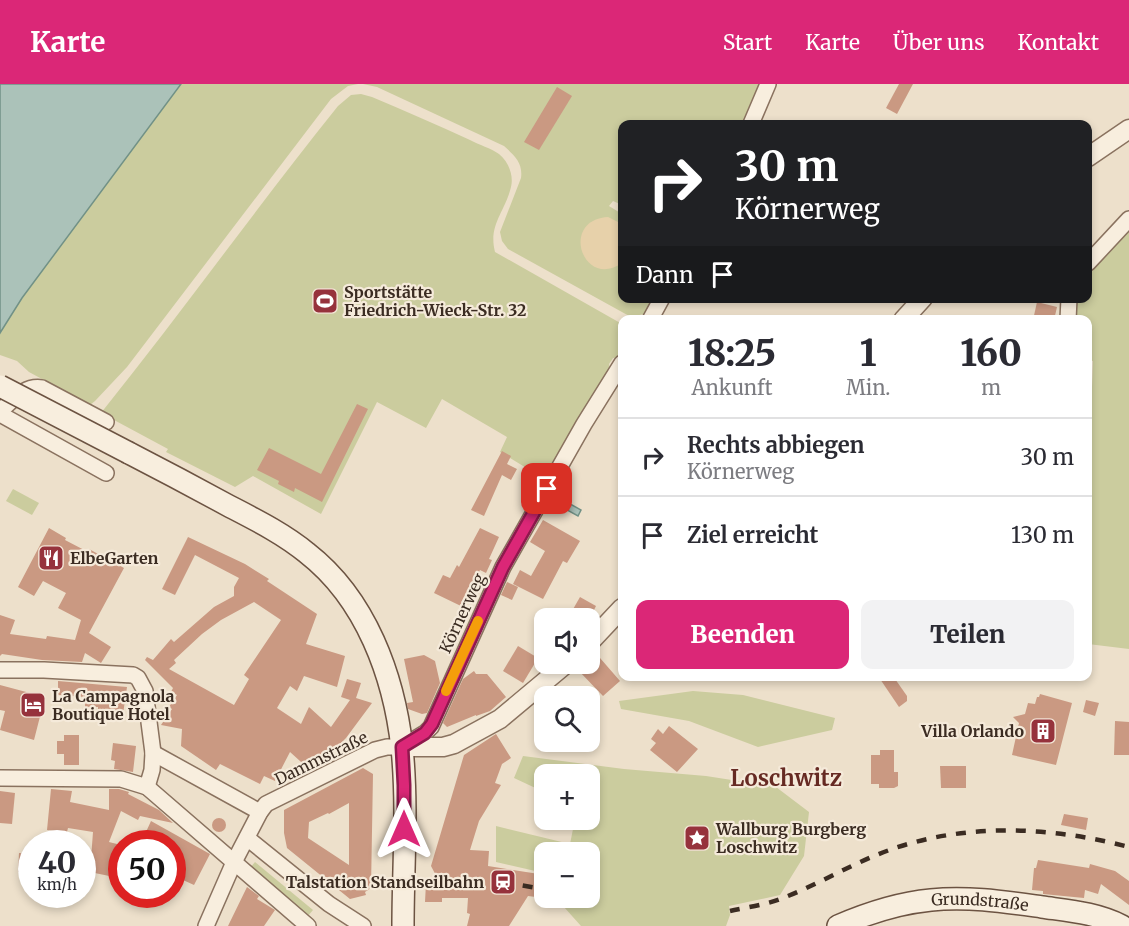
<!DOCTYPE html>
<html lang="de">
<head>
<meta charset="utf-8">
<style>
	:root { --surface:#fff; --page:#f2f2f3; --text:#2b2b33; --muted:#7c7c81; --line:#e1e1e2; --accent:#db2777 }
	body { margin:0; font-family:Merriweather,serif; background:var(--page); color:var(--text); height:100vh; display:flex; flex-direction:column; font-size:22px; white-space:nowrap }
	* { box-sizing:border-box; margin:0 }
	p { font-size:20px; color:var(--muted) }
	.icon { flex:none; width:33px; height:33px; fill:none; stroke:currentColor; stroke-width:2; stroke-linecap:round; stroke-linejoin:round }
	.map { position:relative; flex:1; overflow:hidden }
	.panel { position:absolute; left:618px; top:231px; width:474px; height:366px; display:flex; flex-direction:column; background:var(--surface); border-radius:12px; box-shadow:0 3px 9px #0003 }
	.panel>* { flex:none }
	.hud { position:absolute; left:618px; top:36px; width:474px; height:183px; border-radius:12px; box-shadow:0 3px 9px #0003; background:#202124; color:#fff; overflow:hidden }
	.tools { position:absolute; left:534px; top:524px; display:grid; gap:12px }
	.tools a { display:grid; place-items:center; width:66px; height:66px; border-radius:12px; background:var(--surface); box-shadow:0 3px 9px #0003; font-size:30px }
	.speed { position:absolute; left:18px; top:746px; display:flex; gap:12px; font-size:30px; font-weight:700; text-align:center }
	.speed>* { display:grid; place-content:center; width:78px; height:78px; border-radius:50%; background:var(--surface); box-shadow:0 3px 9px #0003; line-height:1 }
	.speed small { font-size:15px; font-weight:400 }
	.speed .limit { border:9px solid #d22; background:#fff; color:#111 }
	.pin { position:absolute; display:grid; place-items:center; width:51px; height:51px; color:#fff; margin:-26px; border-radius:12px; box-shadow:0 3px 9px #0006 }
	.me { position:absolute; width:66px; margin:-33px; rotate:0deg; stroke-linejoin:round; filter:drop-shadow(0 0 4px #0008) }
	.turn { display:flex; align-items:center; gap:21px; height:126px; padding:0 18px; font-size:27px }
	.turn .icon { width:78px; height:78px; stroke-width:2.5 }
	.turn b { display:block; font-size:42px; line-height:51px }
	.then { display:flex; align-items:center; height:57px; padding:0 18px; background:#0003; gap:12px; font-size:22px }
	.eta { display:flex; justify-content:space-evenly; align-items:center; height:102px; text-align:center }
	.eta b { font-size:36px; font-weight:800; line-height:42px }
	.primary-button { display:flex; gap:12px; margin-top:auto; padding:12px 18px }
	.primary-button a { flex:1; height:69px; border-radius:12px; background:var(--accent); color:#fff; font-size:24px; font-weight:800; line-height:69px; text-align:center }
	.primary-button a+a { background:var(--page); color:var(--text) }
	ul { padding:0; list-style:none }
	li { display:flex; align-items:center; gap:18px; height:78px; padding:0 18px; border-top:2px solid var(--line) }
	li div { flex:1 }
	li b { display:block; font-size:22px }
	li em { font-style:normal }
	header { display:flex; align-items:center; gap:36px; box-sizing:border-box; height:84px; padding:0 30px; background:var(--accent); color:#fff }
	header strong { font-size:28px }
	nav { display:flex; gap:33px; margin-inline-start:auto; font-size:21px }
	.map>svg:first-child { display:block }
	.green { fill:#cbcc9e }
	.sand { fill:#e7d1aa }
	.water { fill:#abc2b9; stroke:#719186; stroke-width:1.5 }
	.building { fill:#ca9982; fill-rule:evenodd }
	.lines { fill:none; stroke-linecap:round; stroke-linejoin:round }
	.minor-casing { stroke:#8a725f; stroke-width:18 }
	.tertiary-casing { stroke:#8a725f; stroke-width:21 }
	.secondary-casing { stroke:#6c5342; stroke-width:24 }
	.minor { stroke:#f8eede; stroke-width:15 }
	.tertiary { stroke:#f8eede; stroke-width:18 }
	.secondary { stroke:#f8eede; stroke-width:21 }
	.rail { stroke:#3b2c22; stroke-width:4.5; stroke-dasharray:10 10; stroke-linecap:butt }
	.secondary-bridge-casing { stroke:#6c5342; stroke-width:24; stroke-linecap:butt }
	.secondary-bridge { stroke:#f8eede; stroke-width:21 }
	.route-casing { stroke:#8e194d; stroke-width:15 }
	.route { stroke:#db2777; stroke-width:10 }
	.slow { stroke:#f59e0b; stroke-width:10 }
	.labels { text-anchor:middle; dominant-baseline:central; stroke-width:4.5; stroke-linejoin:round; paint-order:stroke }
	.poi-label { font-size:16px; font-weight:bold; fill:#3b2c22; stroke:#f5eada; text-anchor:start }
	.street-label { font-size:16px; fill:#3b2c22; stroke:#f5eada }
	.district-label { font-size:22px; font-weight:bold; fill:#662a23; stroke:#f5eada }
</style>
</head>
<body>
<header>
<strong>Karte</strong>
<nav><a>Start</a><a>Karte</a><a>Über uns</a><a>Kontakt</a></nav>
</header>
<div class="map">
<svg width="1129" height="842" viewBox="0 0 1129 842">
	<rect width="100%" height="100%" fill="#ede0cb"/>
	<g class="green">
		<path d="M181 0H358L348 2 331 15 127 283 95 317 90 321 29 288 17 277 0 271V249L22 214Z"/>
		<path d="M363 0H762L744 40H622V121L613 117 609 122 622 130V214L652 215 655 219 648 229 631 233 508 165 502 157 500 148 521 94C523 79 515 72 504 62L377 3Z"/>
		<path d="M361 10 372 13C405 27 438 41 470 56 479 61 491 64 499 70 508 77 514 91 511 103 505 128 488 141 495 168L622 240V270L621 273 613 274 609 280 611 290 546 396 500 368 507 353 442 315 426 344 377 318 321 430 253 392 235 403 166 368 168 365 101 329C182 228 257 123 338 22L351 11Z"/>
		<path d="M1129 145V565L1088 560V330L1091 329 1093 277 1088 276V236H1074L1075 215 1088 214V187Z"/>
		<path d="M13 405 39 419 32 431 6 417Z"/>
		<path d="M693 607 743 611 835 634 832 646 758 663 689 637 621 625 619 617Z"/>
		<path d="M523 672 624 685 706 692 776 703 809 728 804 772 780 811 729 822 730 831 726 842H581L555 813H590V768H544V789L496 778V742L570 760 575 735H590V690H544V708L514 694Z"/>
		<path d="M255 778 313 826 307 833 250 784Z"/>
	</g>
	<path class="sand" d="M608 133 622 140V179C583 206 559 136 608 133Z"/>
	<g class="water">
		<path d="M0 0H181L22 214 0 249Z"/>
		<path d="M563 416 581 426 578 432 560 422Z"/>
	</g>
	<g class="building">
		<path d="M899 0H913L897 30 886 24Z"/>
		<path d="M557 3 572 12 539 66 524 58Z"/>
		<path d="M1037 218 1057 223 1054 236H1033Z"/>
		<path d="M357 320 368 325 322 418 295 404 294 408 278 400 279 397 257 386 269 364 321 390Z"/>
		<path d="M502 367 511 372 507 380 517 385 511 396 502 391 484 432 471 426Z"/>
		<path d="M543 436 580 457 567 479 563 477 543 515 513 500 520 486 531 492 545 467 530 458Z"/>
		<path d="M49 444 66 454 65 456 88 468 89 465 124 484 89 549 111 563 101 579 85 569 82 578 42 576 2 570 0 572V531L15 536 10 550 46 555 47 552 75 556 81 536 58 524 66 509 43 497 34 512 18 503Z"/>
		<path d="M480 444 499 453 489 475 492 476 486 489 480 486 463 523 434 509 443 491 450 494 457 481 459 483Z"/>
		<path d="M188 453 245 480 269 495 267 497 317 530 306 560 345 572 337 603 304 592 297 607 290 602 277 624 301 640 309 623 331 643 350 616 341 613 347 595 361 599 356 614 372 619 346 654 319 681 310 686 290 668 275 697 264 692 260 700 220 680 216 686 181 662 182 645 161 641 172 625 169 623 177 611 171 608 173 604 145 576 147 573 153 576 171 555 174 558 214 523 234 512V503L239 494 195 471 175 511 162 505ZM254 518 281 536 244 591 249 595 234 621 169 585 176 579 174 576 202 550 221 536Z"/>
		<path d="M507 498 518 503 512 516 501 511Z"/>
		<path d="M580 513 596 522 590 534H568Z"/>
		<path d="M518 562 538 574 523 599 503 587Z"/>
		<path d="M424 571 435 577 440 599 427 629 422 630 408 625 407 619 413 618 404 575Z"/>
		<path d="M600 574 620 597 603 612 578 586 586 579H595Z"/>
		<path d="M474 587 476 590H487L506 613 490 627 476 632V631L447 643 443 639 463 595Z"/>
		<path d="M878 592H893L907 612V617L899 623Z"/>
		<path d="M58 597 127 603 123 630H119V634L98 631V623H85V613L58 611Z"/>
		<path d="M0 601 45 613 34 656 0 646 5 627 0 626Z"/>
		<path d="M1040 610 1072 619 1056 681 1012 671 1019 639 1013 633 1025 630 1028 619 1035 620 1037 613H1039Z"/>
		<path d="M1086 616 1099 619 1095 632 1083 628Z"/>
		<path d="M1115 637 1129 638V671H1114Z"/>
		<path d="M669 642 698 665 677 688 650 666 656 659 651 655 658 645 663 650Z"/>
		<path d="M496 650 511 674 502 680 495 699 501 701 479 737 470 766 489 767 488 782 539 790 536 813 528 812 509 842H467L470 830 467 829 468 814H442V818H425L426 799H440L431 782 464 671Z"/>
		<path d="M64 651H79V681H64V670H57V657H64Z"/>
		<path d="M113 659 136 662 133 688 114 685 115 677 111 676Z"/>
		<path d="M880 666H894V688H898V702L894 704H879V700H871V671H880Z"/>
		<path d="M940 682H966V704H941Z"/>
		<path d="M363 684 373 690 371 804 365 808 366 811 350 815 287 764 284 749V726ZM349 719V781L308 754 309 738 328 729 329 730Z"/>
		<path d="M51 705 72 707 70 718 109 726V705H119L129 708 128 710 159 726 173 739 140 732 138 736 121 727 109 758 121 761 114 793 90 788 93 748 68 744 67 748 47 746Z"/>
		<path d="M0 707 15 709 12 740 0 739Z"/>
		<path d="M1064 730 1088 734 1086 746 1061 741Z"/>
		<circle cx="219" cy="741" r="7"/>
		<path d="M151 737 210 770 194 801 172 791V759H141Z"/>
		<path d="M19 769 32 770V789L18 788Z"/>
		<path d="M1038 776 1089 784 1090 780 1115 787 1129 797V821L1101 800 1098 810 1085 806 1084 814 1043 810V807L1032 806 1034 784H1036Z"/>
		<path d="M247 803 259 812 257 815 275 826 264 842H228Z"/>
	</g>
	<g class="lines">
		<g class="minor-casing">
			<g id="minor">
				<path d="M751 40 768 0"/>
				<path d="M1088 179 1129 135"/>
				<path d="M650 236 662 214"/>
				<path d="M1068 236 1069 214"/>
				<path d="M0 327C13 316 25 301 42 304L106 338"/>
				<path d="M0 330 106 389"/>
				<path d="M0 586H44L133 591 138 594 145 607 153 669 152 686 147 703 121 695 0 694"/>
				<path d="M153 669 260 728"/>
				<path d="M147 703 308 842"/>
				<path d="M247 754 329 820 363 842"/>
				<path d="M206 842 234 778 260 728 266 720 375 666 387 663H402L425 649 431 643 503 483 584 340 622 279"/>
			</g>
		</g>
		<g class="tertiary-casing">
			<g id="tertiary">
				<path d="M1088 73 1129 45"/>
				<path d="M903 236 923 214"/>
				<path d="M590 558 622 524"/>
				<path d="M402 663H443L454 660 500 635 567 579"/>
			</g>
		</g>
		<g class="secondary-casing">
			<g id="secondary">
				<path d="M129 369C162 386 196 404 229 422 256 436 284 450 307 469 366 515 394 592 402 664 408 723 403 783 403 842"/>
				<path id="s1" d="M838 842C868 829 899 819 931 816 968 812 1006 818 1042 823 1070 827 1097 829 1122 842"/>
			</g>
		</g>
		<use href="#minor" class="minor"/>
		<use href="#tertiary" class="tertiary"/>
		<use href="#secondary" class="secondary"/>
		<g class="rail">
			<path d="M503 798 537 804"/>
			<path d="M730 827C747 823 766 821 783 814 814 802 843 785 874 772 955 738 1045 741 1129 763"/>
		</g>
		<g class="secondary-bridge-casing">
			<path id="secondary-bridge" d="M0 302 129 369"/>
		</g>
		<use href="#secondary-bridge" class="secondary-bridge"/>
	</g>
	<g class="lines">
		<g class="route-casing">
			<path id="route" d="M404 745V701L402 663 425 649 432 640 503 483 547 405"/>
		</g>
		<use href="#route" class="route"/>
		<path class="slow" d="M446 607 478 537"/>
	</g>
	<defs>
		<g id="stadium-square" transform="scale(1.35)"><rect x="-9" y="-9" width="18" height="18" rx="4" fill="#96323c" stroke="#f5eada"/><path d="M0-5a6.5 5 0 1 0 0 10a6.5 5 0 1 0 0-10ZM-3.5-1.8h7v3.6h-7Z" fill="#fff"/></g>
		<g id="restaurant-square" transform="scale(1.35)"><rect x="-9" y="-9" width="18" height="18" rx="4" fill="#96323c" stroke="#f5eada"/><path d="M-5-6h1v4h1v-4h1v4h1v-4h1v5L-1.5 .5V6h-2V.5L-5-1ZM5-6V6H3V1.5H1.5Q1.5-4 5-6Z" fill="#fff"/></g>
		<g id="hotel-square" transform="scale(1.35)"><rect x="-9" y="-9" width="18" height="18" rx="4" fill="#96323c" stroke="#f5eada"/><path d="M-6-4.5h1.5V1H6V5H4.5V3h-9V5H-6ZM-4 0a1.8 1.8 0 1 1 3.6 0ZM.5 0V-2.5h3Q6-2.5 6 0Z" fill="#fff"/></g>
		<g id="building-square" transform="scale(1.35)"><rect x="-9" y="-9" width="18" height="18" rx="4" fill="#96323c" stroke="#f5eada"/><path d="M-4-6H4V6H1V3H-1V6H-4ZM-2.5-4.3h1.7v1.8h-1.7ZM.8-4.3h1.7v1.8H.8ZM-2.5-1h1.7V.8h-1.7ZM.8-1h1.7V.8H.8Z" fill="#fff"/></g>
		<g id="sight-square" transform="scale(1.35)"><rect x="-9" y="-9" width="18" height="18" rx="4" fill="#96323c" stroke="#f5eada"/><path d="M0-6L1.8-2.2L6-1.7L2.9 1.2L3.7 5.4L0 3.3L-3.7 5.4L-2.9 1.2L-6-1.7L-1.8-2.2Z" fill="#fff"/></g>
		<g id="station-square" transform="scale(1.35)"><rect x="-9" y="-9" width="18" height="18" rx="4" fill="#96323c" stroke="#f5eada"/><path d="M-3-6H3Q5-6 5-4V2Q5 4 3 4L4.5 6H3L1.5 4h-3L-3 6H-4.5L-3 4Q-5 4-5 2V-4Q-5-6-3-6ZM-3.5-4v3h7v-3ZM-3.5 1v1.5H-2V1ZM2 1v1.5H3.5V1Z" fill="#fff"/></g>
	</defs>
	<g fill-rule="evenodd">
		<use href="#stadium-square" x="325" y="217"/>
		<use href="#restaurant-square" x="51" y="474"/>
		<use href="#hotel-square" x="33" y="621"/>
		<use href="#building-square" x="1043" y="647"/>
		<use href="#sight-square" x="697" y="754"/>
		<use href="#station-square" x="503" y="798"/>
	</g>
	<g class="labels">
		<g class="poi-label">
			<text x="344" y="208">Sportstätte<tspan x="344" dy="18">Friedrich-Wieck-Str. 32</tspan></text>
			<text x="70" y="474">ElbeGarten</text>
			<text x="52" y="612">La Campagnola<tspan x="52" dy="18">Boutique Hotel</tspan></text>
			<text x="1024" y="647" text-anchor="end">Villa Orlando</text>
			<text x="716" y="745">Wallburg Burgberg<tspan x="716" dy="18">Loschwitz</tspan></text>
			<text x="484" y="798" text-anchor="end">Talstation Standseilbahn</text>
		</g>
		<g class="street-label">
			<text transform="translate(462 529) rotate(-65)">Körnerweg</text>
			<text transform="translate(321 674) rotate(-26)">Dammstraße</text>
			<text stroke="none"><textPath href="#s1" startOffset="146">Grundstraße</textPath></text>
		</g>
		<g class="district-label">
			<text x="786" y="694">Loschwitz</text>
		</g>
	</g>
</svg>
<div class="tools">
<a><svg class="icon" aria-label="sound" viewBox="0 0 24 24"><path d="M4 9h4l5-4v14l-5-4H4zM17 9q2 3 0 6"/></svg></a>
<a><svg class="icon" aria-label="search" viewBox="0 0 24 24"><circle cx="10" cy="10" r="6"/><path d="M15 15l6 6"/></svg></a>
<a>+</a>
<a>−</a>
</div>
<div class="speed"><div>40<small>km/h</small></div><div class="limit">50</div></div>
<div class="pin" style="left:547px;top:405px;background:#d93025"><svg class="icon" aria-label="arrive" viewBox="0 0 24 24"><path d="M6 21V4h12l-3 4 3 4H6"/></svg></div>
<svg class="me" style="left:404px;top:745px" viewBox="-20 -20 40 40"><path d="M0-17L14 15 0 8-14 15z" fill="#db2777" stroke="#fff" stroke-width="4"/></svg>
<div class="hud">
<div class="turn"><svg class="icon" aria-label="right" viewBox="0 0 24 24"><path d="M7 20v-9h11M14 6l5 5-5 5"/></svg><div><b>30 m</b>Körnerweg</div></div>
<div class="then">Dann<svg class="icon" aria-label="arrive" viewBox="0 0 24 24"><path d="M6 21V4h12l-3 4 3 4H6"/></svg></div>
</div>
<section class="panel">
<div class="eta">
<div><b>18:25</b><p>Ankunft</p></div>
<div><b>1</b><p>Min.</p></div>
<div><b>160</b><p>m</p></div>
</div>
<ul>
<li><svg class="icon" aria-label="right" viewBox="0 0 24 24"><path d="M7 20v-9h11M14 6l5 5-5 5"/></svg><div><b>Rechts abbiegen</b><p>Körnerweg</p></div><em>30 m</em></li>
<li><svg class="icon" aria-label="arrive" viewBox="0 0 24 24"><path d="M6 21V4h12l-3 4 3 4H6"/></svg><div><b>Ziel erreicht</b></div><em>130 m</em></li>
</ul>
<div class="primary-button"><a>Beenden</a><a>Teilen</a></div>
</section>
</div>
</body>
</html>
